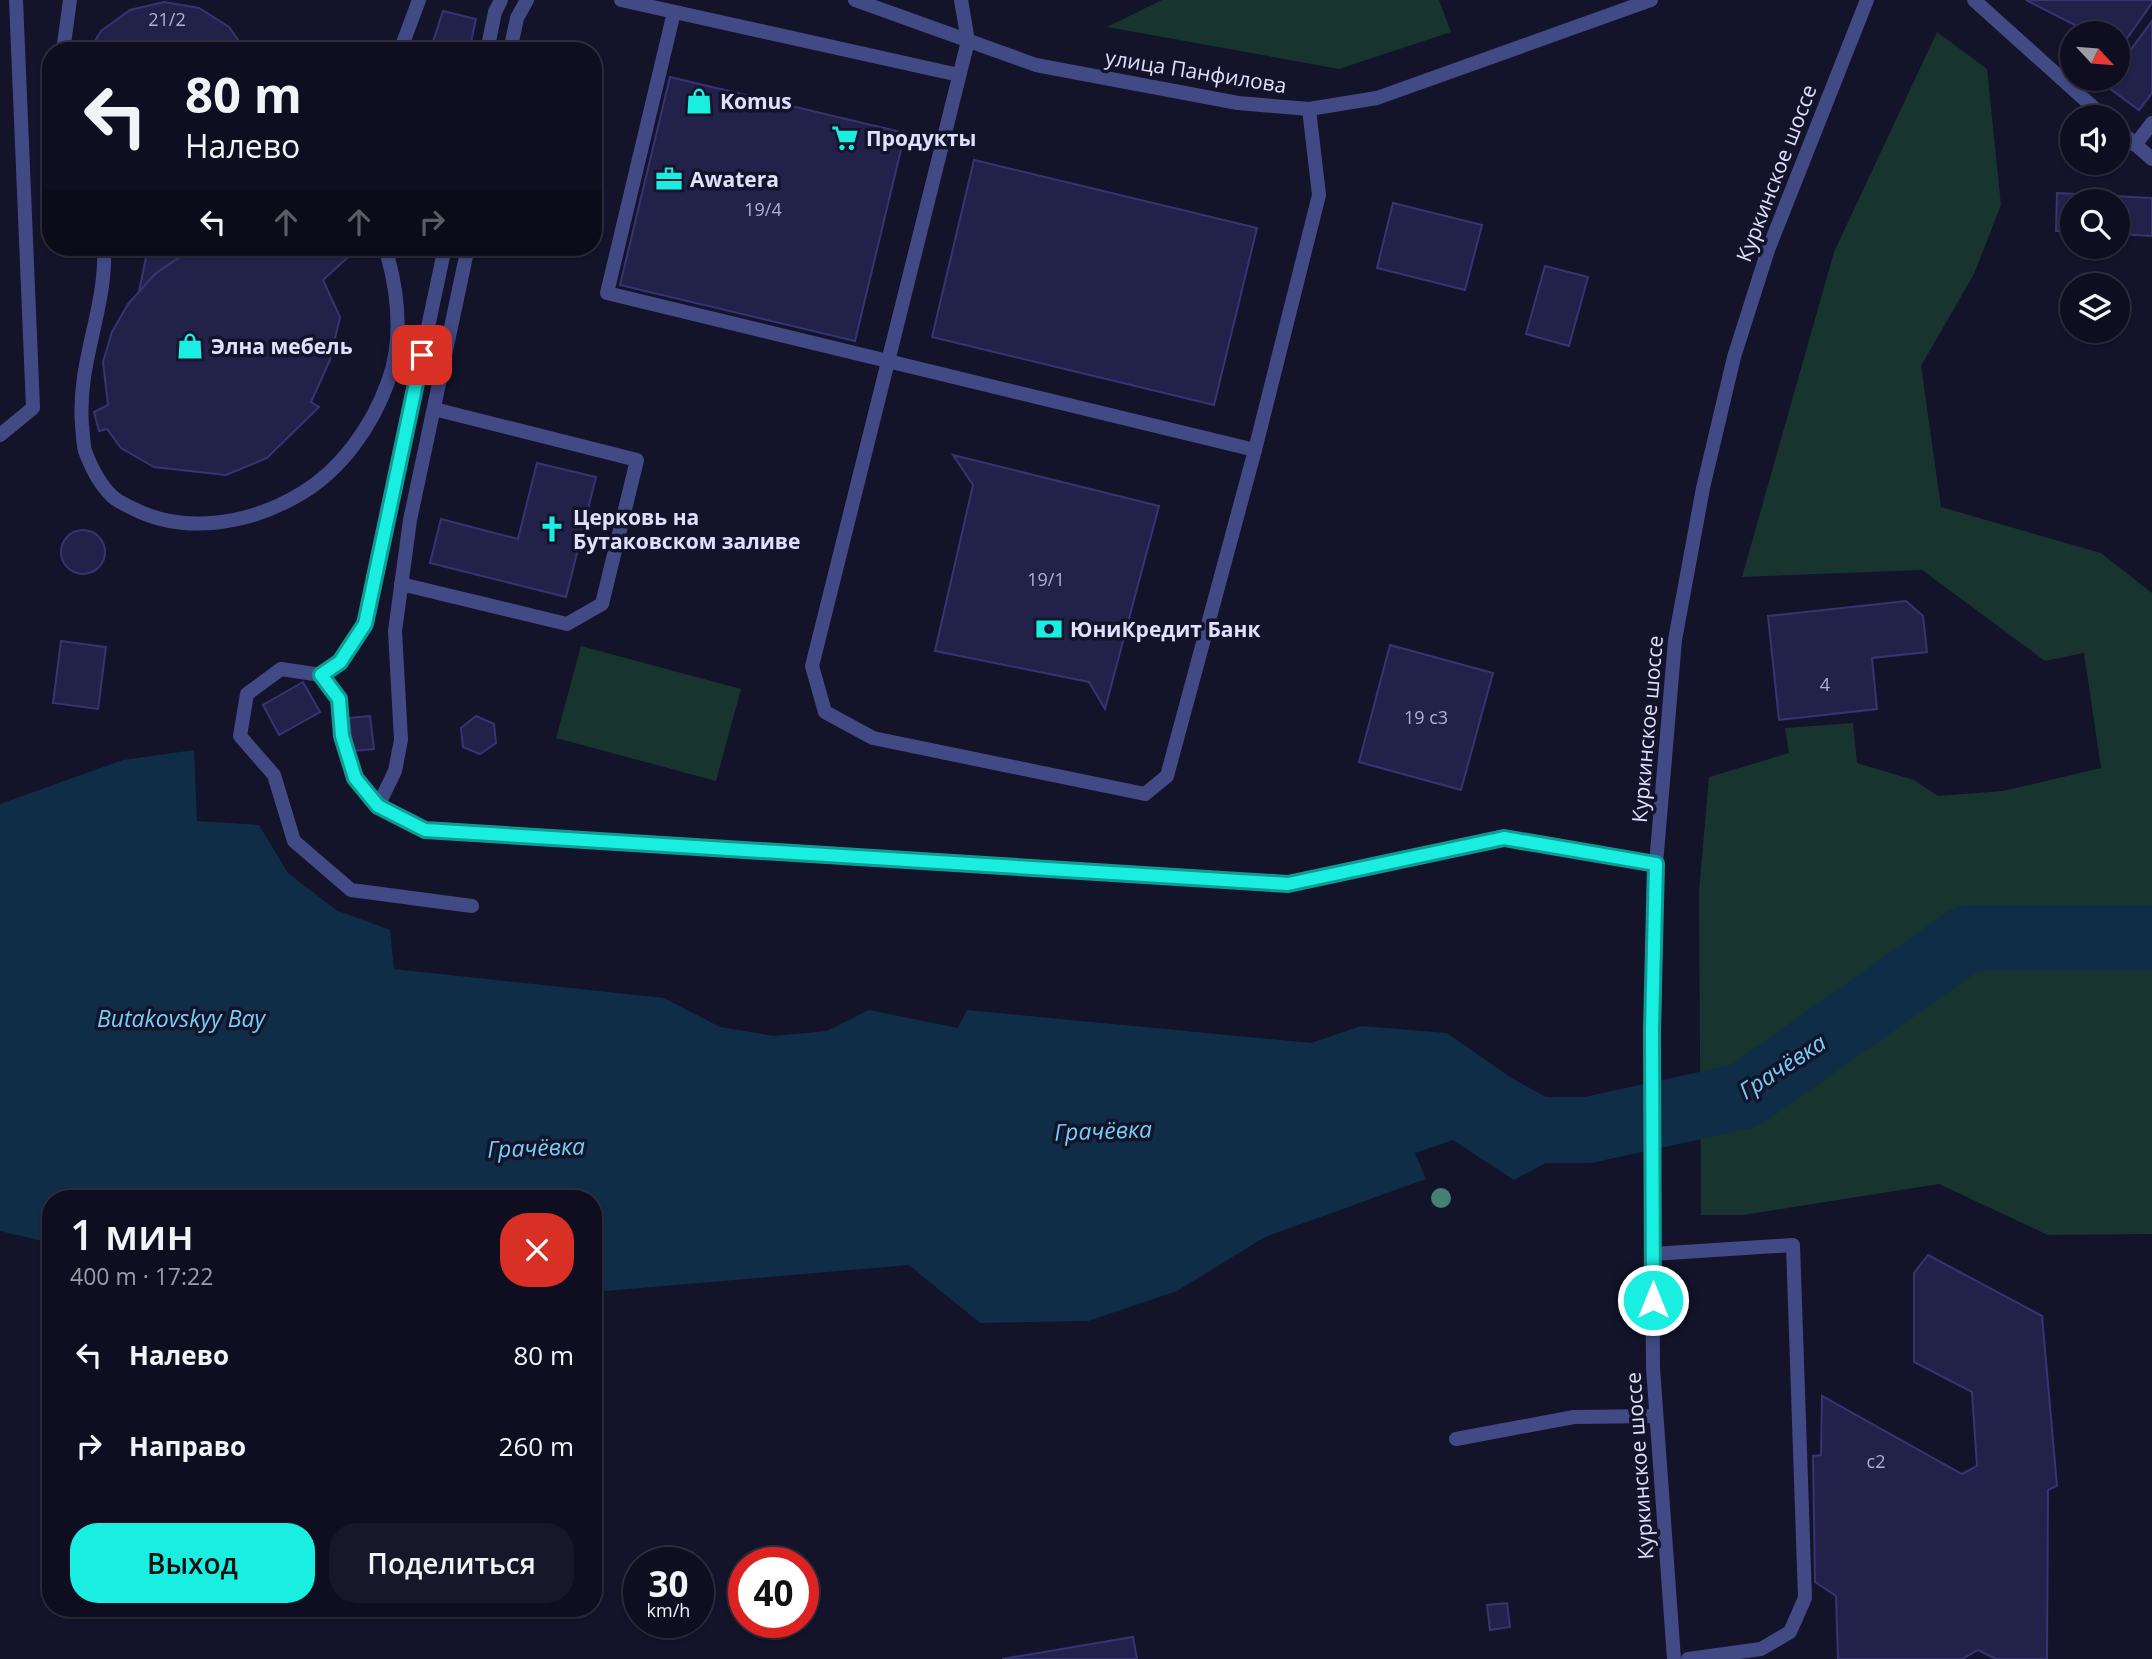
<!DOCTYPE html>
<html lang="ru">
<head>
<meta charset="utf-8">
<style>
	:root { --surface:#0e0e20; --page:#171729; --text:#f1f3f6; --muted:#9b9ca5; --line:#2e2e3e; --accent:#19eee1 }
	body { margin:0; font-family:"Open Sans",sans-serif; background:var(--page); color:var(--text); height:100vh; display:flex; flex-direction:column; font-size:26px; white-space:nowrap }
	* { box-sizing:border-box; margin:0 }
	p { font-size:23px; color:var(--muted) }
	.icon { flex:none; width:38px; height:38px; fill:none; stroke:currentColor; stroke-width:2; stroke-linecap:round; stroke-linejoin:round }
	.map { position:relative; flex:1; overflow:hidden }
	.drawer { position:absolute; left:42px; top:1190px; width:560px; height:427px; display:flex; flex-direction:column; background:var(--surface); border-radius:28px; box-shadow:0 2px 5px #0004,0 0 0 2px var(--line) }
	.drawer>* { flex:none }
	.top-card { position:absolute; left:42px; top:42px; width:560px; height:214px; border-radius:28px; box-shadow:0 2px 5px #0004,0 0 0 2px var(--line); background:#0e0e20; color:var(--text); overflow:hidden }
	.needle { width:46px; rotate:116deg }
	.tools { position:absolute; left:2060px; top:21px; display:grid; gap:14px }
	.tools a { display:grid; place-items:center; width:70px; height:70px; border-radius:50%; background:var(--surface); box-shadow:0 2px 5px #0004,0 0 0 2px var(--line); font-size:35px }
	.speed { position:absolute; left:623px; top:1547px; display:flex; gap:14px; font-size:35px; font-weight:700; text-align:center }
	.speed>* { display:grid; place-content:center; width:91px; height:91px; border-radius:50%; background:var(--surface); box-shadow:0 2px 5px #0004,0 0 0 2px var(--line); line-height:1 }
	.speed small { font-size:18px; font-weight:400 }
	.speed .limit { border:10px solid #d22; background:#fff; color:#111 }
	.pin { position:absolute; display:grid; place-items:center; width:60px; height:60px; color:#fff; margin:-30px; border-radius:14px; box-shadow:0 4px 10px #0006 }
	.me { position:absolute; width:77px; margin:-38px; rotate:0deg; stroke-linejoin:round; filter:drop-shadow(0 0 5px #0008) }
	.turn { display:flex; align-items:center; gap:24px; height:147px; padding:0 28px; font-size:32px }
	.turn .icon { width:91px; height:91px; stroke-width:2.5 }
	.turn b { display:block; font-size:49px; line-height:60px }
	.lanes { display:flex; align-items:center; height:66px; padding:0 28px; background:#0003; justify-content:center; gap:35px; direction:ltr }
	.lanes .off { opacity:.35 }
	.round { display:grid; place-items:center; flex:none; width:74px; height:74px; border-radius:28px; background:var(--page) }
	.head { display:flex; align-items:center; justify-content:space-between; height:119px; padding:0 28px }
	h1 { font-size:42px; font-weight:600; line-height:52px }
	.cta { display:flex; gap:14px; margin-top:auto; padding:14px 28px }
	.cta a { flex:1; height:80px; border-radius:28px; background:var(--accent); color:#111; font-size:28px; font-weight:600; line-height:80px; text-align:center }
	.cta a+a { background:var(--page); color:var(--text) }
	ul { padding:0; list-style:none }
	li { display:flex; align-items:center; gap:21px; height:91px; padding:0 28px }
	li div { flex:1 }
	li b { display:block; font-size:26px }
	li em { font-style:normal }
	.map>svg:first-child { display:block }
	.green { fill:#17342e }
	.water { fill:#0f2d47 }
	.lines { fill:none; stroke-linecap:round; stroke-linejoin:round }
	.river { stroke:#0f2d47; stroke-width:66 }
	.building { fill:#22214a; stroke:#373474; stroke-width:2 }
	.service { stroke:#424a86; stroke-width:14 }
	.tertiary { stroke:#424a86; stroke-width:14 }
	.tree { fill:#458072 }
	.route-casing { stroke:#109b92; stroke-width:18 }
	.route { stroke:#19eee1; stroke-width:12 }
	.labels { text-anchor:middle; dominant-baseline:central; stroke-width:7; stroke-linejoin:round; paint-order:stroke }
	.number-label { font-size:18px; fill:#b0b0d0 }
	.street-label { font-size:21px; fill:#dfe0fd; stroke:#13132a }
	.poi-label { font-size:21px; font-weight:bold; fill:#dfe0fd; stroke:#13132a; text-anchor:start }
	.water-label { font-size:23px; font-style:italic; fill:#75cef5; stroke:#13132a }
</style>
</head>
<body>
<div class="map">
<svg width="2152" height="1659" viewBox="0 0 2152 1659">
	<rect width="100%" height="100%" fill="#13132a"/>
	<g class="green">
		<path d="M1162 0H1439L1451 32 1339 69 1107 27Z"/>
		<path d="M1937 32 1987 69 2001 205 1974 274 1921 366 1941 507 2101 553 2152 593V1234L2048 1235 1939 1184 1743 1215H1701L1699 891 1709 777 1789 753 1785 728 1853 723 1857 763 1914 780 1938 796 2003 791 2101 768 2084 653 2045 661 1922 570 1742 577 1834 252Z"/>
		<path d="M581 646 741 689 716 781 556 738Z"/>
	</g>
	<path class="water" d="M194 750 197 821 259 825 288 873 336 910 390 930 394 969 664 998 720 1027 774 1036 827 1031 869 1010 958 1028 967 1010 1311 1043 1361 1026 1447 1033 1510 1077 1580 1116 1588 1130 1581 1144 1514 1180 1453 1140 1415 1153 1426 1179 1265 1237 1177 1291 1088 1321 980 1323 909 1265 593 1292V1199H51V1243L0 1231V804L123 760Z"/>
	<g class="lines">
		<path class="river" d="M1497 1130H1588L1744 1096 1968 938H2152"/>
	</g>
	<g class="building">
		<path d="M2026 0H2152V3L2118 51V33H2072V55L2062 50 2075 25Z"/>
		<path d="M164 2 199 8 229 27 246 51H89L101 31 130 10Z"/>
		<path d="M443 11 476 19 469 51H430Z"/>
		<path d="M2152 21V93L2139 110 2105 85 2109 79H2118V67Z"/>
		<path d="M670 77 905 133 855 341 620 285Z"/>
		<path d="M974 160 1257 228 1214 405 932 337Z"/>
		<path d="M2057 193 2152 198V236L2118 234V201H2072V231H2056Z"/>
		<path d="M1393 203 1482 225 1465 290 1377 268Z"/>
		<path d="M148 247H195L155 274 139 292Z"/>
		<path d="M195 247H359L323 280 340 317 330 360 311 402 319 407 267 458 226 475 154 467 121 448 107 429 99 431 94 412 108 405 103 362 112 332 128 304 155 274Z"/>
		<path d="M1545 266 1588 277 1569 346 1526 334Z"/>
		<path d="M953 455 1159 506 1105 709 1089 682 935 651 973 485Z"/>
		<path d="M537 463 596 477 566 597 430 563 441 519 518 539Z"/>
		<circle cx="83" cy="552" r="22"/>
		<path d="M1906 601 1923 616 1927 652 1872 658 1877 709 1779 720 1768 616Z"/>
		<path d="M61 641 106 647 98 709 53 703Z"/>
		<path d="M1390 645 1493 673 1461 790 1359 762Z"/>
		<path d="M303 682 320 712 279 735 263 705Z"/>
		<path d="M370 716 374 749 353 751 349 718Z"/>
		<path d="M476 716 494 724 496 743 480 754 463 747 461 728Z"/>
		<path d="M1928 1255 2042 1316 2057 1486 2048 1490 2047 1659H1996L1978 1650 1962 1659H1838L1836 1596 1815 1582 1813 1456 1821 1455 1822 1396 1962 1474 1977 1466 1972 1392 1914 1362V1273Z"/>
		<path d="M1507 1603 1510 1627 1490 1630 1487 1605Z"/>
		<path d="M1133 1637 1137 1659H1002Z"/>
	</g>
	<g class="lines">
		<g class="service">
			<path d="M621 0 959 75"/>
			<path d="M961 0 968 41 812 666 825 712 873 738 1145 794 1167 776 1255 450 1319 195 1309 109"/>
			<path d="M1974 0 2104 117"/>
			<path d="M674 12 607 293 1255 450"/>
			<path d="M63 51 70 0"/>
			<path d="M400 51 419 0"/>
			<path d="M487 51 495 12 501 0"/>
			<path d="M510 51 517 18 527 0"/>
			<path d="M2118 129 2152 159"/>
			<path d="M2135 145 2152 123"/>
			<path d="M104 247C107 309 77 361 82 425 83 433 83 443 85 451 91 467 99 484 112 496 117 501 124 504 130 507 184 536 251 524 302 493 342 469 372 426 388 382 404 338 398 290 385 247"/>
			<path d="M0 435 33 408 16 0"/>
			<path d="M401 584 567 624 602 604 637 460 434 409"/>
			<path d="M321 675 340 662 365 624 445 247"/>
			<path d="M378 806 395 771 401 740 395 631 410 520 468 247"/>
			<path d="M472 906 351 890 294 841 274 775 240 736 247 694 281 669 321 675 339 699 342 736 355 778 378 806 425 830 1288 884 1504 838 1656 864"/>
			<path d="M1653 1254 1793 1245 1805 1598 1790 1632 1761 1649 1688 1659"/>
			<path d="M1456 1439 1574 1417 1656 1416"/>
		</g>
		<g class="tertiary">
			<path d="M855 0 1036 65 1238 103 1309 109 1377 98 1651 0"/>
			<path d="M1674 1659 1653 1368 1652 1206 1656 864 1675 640 1703 488 1734 357 1768 250 1867 0"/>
		</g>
	</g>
	<circle class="tree" cx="1441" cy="1198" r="10"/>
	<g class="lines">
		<g class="route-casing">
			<path id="route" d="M422 355 365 624 340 662 321 675 339 699 342 736 355 778 378 806 425 830 1288 884 1504 838 1656 864 1652 1029 1653 1300"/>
		</g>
		<use href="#route" class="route"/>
	</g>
	<defs>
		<g id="shop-bare" transform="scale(2.1)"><path d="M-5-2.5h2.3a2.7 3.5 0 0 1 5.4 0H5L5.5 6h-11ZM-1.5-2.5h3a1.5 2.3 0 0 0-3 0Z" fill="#19eee1" stroke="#13132a" stroke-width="2.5" paint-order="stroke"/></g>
		<g id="supermarket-bare" transform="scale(2.1)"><path d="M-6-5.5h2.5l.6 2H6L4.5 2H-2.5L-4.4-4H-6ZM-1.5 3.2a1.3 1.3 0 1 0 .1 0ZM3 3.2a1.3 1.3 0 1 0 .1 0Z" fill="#19eee1" stroke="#13132a" stroke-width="2.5" paint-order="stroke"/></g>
		<g id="office-bare" transform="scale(2.1)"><path d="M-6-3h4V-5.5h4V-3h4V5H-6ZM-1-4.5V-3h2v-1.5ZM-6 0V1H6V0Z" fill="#19eee1" stroke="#13132a" stroke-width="2.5" paint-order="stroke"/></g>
		<g id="church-bare" transform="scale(2.1)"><path d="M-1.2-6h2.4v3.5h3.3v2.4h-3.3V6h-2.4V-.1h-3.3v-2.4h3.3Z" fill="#19eee1" stroke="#13132a" stroke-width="2.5" paint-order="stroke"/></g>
		<g id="bank-bare" transform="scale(2.1)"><path d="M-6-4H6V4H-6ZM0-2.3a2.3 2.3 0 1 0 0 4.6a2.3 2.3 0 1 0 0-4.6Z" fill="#19eee1" stroke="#13132a" stroke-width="2.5" paint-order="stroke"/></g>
	</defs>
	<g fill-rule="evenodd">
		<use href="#shop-bare" x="699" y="101"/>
		<use href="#supermarket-bare" x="845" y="138"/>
		<use href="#office-bare" x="669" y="179"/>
		<use href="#shop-bare" x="190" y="346"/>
		<use href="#church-bare" x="552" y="529"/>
		<use href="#bank-bare" x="1049" y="629"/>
	</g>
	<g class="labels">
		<g class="number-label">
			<text x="167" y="19">21/2</text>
			<text x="763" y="209">19/4</text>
			<text x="1046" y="579">19/1</text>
			<text x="1825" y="684">4</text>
			<text x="1426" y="717">19 с3</text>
			<text x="1876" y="1461">с2</text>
		</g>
		<g class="street-label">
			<text transform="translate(1196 71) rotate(9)">улица Панфилова</text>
			<text transform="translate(1776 173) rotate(-69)">Куркинское шоссе</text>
			<text transform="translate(1647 729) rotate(-85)">Куркинское шоссе</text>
			<text transform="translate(1639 1466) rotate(-94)">Куркинское шоссе</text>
		</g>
		<g class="poi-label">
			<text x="720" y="101">Komus</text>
			<text x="866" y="138">Продукты</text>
			<text x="690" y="179">Awatera</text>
			<text x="211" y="346">Элна мебель</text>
			<text x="573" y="517">Церковь на<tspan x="573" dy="24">Бутаковском заливе</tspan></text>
			<text x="1070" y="629">ЮниКредит Банк</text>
		</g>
		<g class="water-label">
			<text x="181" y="1018">Butakovskyy Bay</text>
			<text transform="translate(1782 1066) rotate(-33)">Грачёвка</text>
			<text transform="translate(1103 1130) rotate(-2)">Грачёвка</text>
			<text transform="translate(536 1147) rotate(-2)">Грачёвка</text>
		</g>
	</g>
</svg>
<div class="tools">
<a><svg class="needle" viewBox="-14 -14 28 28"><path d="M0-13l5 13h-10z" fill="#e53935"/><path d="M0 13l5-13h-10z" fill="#9b9ca5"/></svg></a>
<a><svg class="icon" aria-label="sound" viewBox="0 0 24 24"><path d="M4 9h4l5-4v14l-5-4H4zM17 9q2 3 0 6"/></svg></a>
<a><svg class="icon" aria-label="search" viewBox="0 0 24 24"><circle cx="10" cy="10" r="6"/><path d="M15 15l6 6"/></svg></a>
<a><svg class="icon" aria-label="layers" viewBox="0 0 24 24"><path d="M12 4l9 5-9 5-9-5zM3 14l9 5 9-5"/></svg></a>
</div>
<div class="speed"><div>30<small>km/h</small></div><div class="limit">40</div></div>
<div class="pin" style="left:422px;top:355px;background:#d93025"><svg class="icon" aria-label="arrive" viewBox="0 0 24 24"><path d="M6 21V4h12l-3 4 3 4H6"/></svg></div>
<svg class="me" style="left:1653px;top:1300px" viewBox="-20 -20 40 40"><circle r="17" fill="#19eee1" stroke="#fff" stroke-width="3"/><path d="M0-11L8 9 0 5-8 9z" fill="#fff"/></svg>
<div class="top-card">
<div class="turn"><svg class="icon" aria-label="left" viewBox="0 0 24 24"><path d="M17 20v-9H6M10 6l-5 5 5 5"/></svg><div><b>80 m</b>Налево</div></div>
<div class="lanes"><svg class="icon" aria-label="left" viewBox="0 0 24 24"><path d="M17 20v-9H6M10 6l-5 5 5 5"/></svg><svg class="icon off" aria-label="ahead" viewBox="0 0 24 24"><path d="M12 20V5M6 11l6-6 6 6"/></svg><svg class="icon off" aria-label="ahead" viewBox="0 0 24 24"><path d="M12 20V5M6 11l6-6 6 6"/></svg><svg class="icon off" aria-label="right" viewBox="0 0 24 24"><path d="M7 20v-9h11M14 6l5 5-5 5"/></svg></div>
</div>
<section class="drawer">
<div class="head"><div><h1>1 мин</h1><p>400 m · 17:22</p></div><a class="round" style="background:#d93025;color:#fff"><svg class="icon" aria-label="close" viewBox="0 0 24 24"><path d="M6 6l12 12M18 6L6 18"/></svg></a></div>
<ul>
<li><svg class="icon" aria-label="left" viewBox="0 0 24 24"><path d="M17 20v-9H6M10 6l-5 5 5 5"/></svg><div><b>Налево</b></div><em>80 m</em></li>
<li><svg class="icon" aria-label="right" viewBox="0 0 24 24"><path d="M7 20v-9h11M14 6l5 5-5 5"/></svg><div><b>Направо</b></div><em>260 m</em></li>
</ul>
<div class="cta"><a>Выход</a><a>Поделиться</a></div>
</section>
</div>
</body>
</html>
